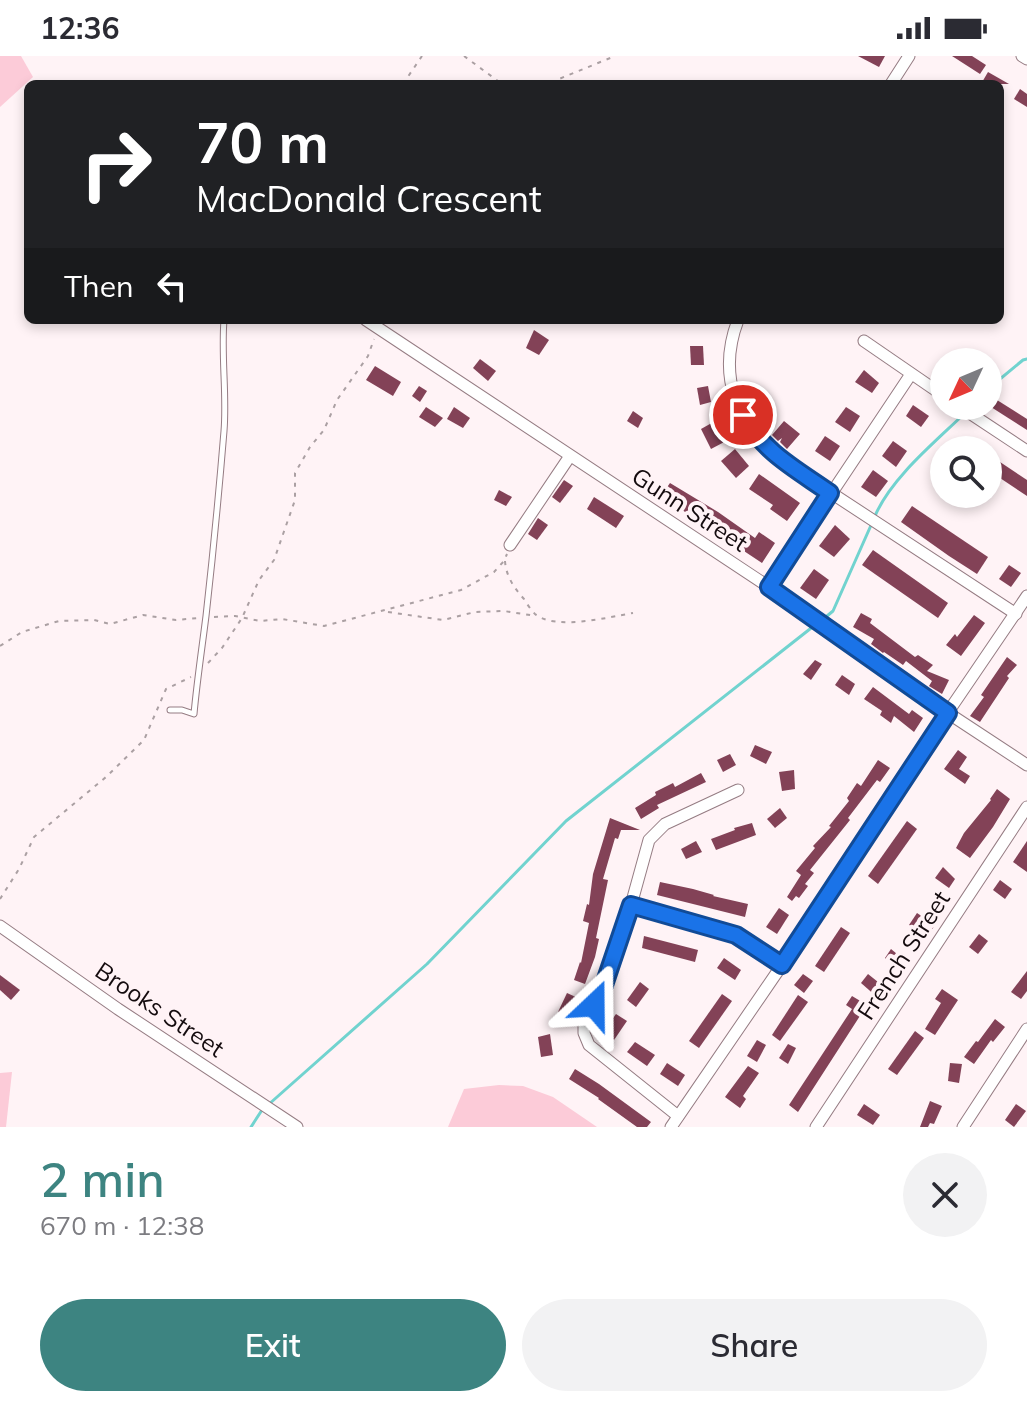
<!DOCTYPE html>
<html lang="en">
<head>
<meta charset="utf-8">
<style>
	:root { --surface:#fff; --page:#f2f2f3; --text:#2b2b33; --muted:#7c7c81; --accent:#3d8481 }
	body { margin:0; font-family:Mulish,sans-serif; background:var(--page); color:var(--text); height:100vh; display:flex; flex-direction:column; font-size:30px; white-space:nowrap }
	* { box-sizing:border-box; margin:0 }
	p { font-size:26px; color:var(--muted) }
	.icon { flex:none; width:44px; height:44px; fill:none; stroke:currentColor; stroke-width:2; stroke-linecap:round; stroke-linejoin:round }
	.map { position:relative; height:1071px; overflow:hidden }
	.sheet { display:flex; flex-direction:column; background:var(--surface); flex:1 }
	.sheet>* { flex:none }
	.hud { position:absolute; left:24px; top:24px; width:980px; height:244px; border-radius:12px; box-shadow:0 4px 12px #0003; background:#202124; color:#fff; overflow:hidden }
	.needle { width:52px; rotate:226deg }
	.fabs { position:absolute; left:930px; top:292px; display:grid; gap:16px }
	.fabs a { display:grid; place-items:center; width:72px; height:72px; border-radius:50%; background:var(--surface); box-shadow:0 4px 12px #0003; font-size:40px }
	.pin { position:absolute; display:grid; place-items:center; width:68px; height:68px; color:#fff; margin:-34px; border:4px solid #fff; border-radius:50%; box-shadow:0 2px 8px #0007 }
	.me { position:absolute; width:88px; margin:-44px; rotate:23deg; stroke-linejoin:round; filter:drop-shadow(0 0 6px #0008) }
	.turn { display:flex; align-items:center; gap:28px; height:168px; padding:0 40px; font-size:36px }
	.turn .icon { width:104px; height:104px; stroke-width:2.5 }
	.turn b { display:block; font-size:56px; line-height:68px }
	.then { display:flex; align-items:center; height:76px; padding:0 40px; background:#0003; gap:16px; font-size:30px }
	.round { display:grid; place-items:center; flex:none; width:84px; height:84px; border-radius:42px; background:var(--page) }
	.overview { display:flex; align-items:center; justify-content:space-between; height:136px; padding:0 40px }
	h1 { font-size:48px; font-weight:600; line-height:60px; color:var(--accent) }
	.cta { display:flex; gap:16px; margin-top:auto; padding:16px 40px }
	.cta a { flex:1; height:92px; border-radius:48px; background:var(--accent); color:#fff; font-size:32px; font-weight:600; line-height:92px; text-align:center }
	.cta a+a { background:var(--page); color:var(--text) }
	.status { display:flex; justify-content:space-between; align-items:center; height:56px; padding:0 40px; background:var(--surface); direction:ltr }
	.status svg { height:22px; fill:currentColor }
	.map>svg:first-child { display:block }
	.green { fill:#fccbd8 }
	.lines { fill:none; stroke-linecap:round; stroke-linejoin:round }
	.stream { stroke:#71d3cf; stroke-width:3 }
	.building { fill:#834257 }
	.lane-casing { stroke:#957c83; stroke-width:7 }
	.street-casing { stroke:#957c83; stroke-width:13 }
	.path { stroke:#aba0a3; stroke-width:2; stroke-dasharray:4 6; stroke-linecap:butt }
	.lane { stroke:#fff; stroke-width:5 }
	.street { stroke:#fff; stroke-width:11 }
	.route-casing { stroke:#114b97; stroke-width:20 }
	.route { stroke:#1a73e8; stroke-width:14 }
	.labels { text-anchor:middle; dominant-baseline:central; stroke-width:8; stroke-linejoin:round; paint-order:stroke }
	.street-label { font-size:24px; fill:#140b0e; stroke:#fff3f6 }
</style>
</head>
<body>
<div class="status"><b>12:36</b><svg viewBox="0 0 49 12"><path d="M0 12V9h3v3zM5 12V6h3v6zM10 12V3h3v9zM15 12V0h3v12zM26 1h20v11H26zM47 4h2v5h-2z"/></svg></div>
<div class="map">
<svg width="1027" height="1071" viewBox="0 0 1027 1071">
	<rect width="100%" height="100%" fill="#fff3f6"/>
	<g class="green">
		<path d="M0 0H21L33 21 0 51Z"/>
		<path d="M12 1016 6 1071H0V1017Z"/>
		<path d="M499 1029 523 1030 553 1041 597 1071H448L464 1033Z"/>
	</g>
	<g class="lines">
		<g class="stream">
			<path d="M988 333 1023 304 1027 303"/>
			<path d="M875 460C891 422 935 386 964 358"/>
			<path d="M821 565 833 555 872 467"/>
			<path d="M268 1049 427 908 566 765 815 569"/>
			<path d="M251 1071 262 1054"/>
		</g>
	</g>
	<g class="building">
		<path d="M858 0H885L879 11Z"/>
		<path d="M952 0H972L986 9 980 18Z"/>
		<path d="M988 16 1009 28H981Z"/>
		<path d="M1020 33 1027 38V51L1014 43Z"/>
		<path d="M534 274 549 284 539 299 526 292Z"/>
		<path d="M690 290H703L704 309H691Z"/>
		<path d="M480 303 496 315 488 325 473 312Z"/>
		<path d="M375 310 401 326 393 340 366 324Z"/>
		<path d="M864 314 879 327 872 337 855 326Z"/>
		<path d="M419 330 427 335 420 346 412 340Z"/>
		<path d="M708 330 711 346 700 349 697 332Z"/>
		<path d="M765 339 774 357 758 364 750 345Z"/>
		<path d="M997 344 1027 363V374L991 351Z"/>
		<path d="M913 349 929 360 921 371 906 360Z"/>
		<path d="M426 351 443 362 435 371 419 361Z"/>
		<path d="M454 351 470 362 463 372 447 363Z"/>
		<path d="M846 351 860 360 850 376 835 366Z"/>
		<path d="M633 355 643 362 638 372 627 365Z"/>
		<path d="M717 364 728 384 711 393 701 373Z"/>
		<path d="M784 365 800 378 787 393 780 386 782 382 778 385 772 379Z"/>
		<path d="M825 380 840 390 830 405 815 395Z"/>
		<path d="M893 385 907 395 896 411 882 400Z"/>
		<path d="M735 393 749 410 736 422 721 405Z"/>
		<path d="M988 398 1027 424V440L988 414Z"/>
		<path d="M873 414 888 425 876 441 861 431Z"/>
		<path d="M759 418 800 447 787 465 770 453 773 449 749 433Z"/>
		<path d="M564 424 573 430 560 447 552 441Z"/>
		<path d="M670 427 718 456 755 482 759 476 775 487 762 507 661 440Z"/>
		<path d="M499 434 512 441 506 450 494 444Z"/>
		<path d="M594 441 624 460 616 472 587 453Z"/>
		<path d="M912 450 988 501 977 518 949 500 901 466Z"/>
		<path d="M538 462 548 469 537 484 528 478Z"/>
		<path d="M835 469 850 483 834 501 819 490Z"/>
		<path d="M873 494 948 547 938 562 862 509Z"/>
		<path d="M1009 509 1021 517 1011 531 999 523Z"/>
		<path d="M814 513 829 524 816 543 800 532Z"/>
		<path d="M861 557 872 563 870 567 915 601 918 599 933 609 927 615 949 624 942 638 929 630 932 625 906 605 903 609 884 596 883 597 871 588 874 583 853 571Z"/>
		<path d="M974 559 985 567 961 600 946 589 955 578 957 581Z"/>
		<path d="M1007 601 1017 609 1007 620 1009 622 980 666 970 660 984 641 981 639Z"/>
		<path d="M815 604 822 608 811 624 803 618Z"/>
		<path d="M842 619 855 628 849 639 835 629Z"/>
		<path d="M873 631 909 658 912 654 923 662 914 676 894 660 891 667 880 659 882 655 864 643Z"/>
		<path d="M755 689 772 696 766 708 750 700Z"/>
		<path d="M958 694 967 701 959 713 970 720 965 728 944 713Z"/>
		<path d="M730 698 736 709 723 716 717 704Z"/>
		<path d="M878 704 890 712 880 726 877 724 848 762 850 764 810 814 814 817 805 828 808 830 799 842 796 840 792 845 787 841 801 819 796 815 815 792 813 790 831 771 829 770 849 745 847 742 857 727 861 730Z"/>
		<path d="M794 714 795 733 782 735 779 716Z"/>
		<path d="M701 717 706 726 657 749 659 752 641 763 635 752 656 739 655 736 673 727 675 731Z"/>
		<path d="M997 733 1010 743 993 771 970 802 956 792 964 777 991 744 990 743Z"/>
		<path d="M780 752 787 762 775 772 767 763Z"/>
		<path d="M610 762 640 774H621L618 783 615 782 603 823 608 824 596 882 599 883 595 901 585 928 574 924 580 906 581 907 589 867 583 865 587 848 589 849 593 818Z"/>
		<path d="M907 765 917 773 878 828 868 820Z"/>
		<path d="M752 767 756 779 716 794 711 783 735 774 734 772Z"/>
		<path d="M696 785 702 796 686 803 681 793Z"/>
		<path d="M1027 785V816L1013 806Z"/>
		<path d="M943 811 955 823 949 832 935 822Z"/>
		<path d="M1000 824 1012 833 1005 843 993 834Z"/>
		<path d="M660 826 693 833 714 839 713 840 748 848 745 861 657 839Z"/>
		<path d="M779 852 789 859 777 878 766 871Z"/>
		<path d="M917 857 935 869 927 881 909 869Z"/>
		<path d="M841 871 850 877 824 916 815 910Z"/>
		<path d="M979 878 988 885 978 898 969 891Z"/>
		<path d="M644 880 698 894 695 906 642 892Z"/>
		<path d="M891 893 903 903 896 912 885 902Z"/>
		<path d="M724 902 741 914 735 924 717 912Z"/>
		<path d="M1027 915V935L1021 943 1011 936Z"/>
		<path d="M803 918 813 925 804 937 794 929Z"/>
		<path d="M868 918 883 930 877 941 861 927Z"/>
		<path d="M0 919 20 934 11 944 0 934Z"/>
		<path d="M640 926 649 933 636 951 627 944Z"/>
		<path d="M942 933 958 944 935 979 925 973 941 947 935 943Z"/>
		<path d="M567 937 578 942 569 961 558 956Z"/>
		<path d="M722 938 732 945 699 992 689 985Z"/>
		<path d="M798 939 808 946 780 985 772 979Z"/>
		<path d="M852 940 867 949 798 1056 789 1049 852 953 846 949Z"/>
		<path d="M616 958 627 965 614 984 603 976Z"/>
		<path d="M995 963 1005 971 993 986 991 984 974 1008 964 1001 976 985 978 986Z"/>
		<path d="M915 975 924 982 897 1019 888 1013Z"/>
		<path d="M550 978 553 999 541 1001 538 981Z"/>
		<path d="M757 984 766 989 757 1006 747 1000Z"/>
		<path d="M635 986 655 999 647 1010 627 996Z"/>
		<path d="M788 988 796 992 788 1008 779 1002Z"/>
		<path d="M667 1007 685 1019 678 1030 660 1018Z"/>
		<path d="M950 1007 962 1008 959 1027 948 1025Z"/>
		<path d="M748 1010 759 1017 743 1040 746 1043 740 1052 725 1041Z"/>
		<path d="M575 1013 599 1028 651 1066 647 1071H637L598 1043 599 1042 569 1023Z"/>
		<path d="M930 1045 942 1050 934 1068 930 1067 928 1071H920Z"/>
		<path d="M864 1048 880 1059 873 1069 857 1059Z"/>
		<path d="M1016 1048 1026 1055 1014 1071 1005 1064Z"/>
	</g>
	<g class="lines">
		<g class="lane-casing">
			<path id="lane" d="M170 654H182L194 658C197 625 202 592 206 560 213 498 219 436 224 375 227 338 221 301 224 264"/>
		</g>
		<g class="street-casing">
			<g id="street">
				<path d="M1022 0 1027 3"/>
				<path d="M891 28 909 0"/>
				<path d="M366 264 769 531 948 657 1027 709"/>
				<path d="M738 264C717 319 736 368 781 404L1016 558"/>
				<path d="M864 285 944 340"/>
				<path d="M959 350 1027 395"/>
				<path d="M510 489 570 400"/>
				<path d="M769 531 911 318"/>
				<path d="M631 849 736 879 782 909"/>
				<path d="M0 870 118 953 297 1071"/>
				<path d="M678 1060 589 989 584 977V970L604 929 631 849 649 784 665 768 738 734"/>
				<path d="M671 1071 782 909 944 662 1027 540"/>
				<path d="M816 1071 1027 751"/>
				<path d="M963 1071 1027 973"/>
			</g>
		</g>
		<g class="path">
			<path d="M464 0 502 28"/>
			<path d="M403 28 422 0"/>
			<path d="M552 28 559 23 615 0"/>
			<path d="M505 505C506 520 514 532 524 543 527 548 531 554 535 558 555 575 609 561 633 557"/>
			<path d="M388 556 443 564 475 556 504 555 536 560"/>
			<path d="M214 561 235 560 260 565 282 563 324 570 461 534 494 516 504 505 507 498"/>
			<path d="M0 590 22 576 59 565 94 564 110 568 143 559 176 564 199 562"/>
			<path d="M208 607 222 592 242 562 259 524 274 504 295 444V417L310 391 324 374 337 344 368 300 374 283"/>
			<path d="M0 843 19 813 34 781 106 721 144 684 166 633 191 621"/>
		</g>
		<use href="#lane" class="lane"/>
		<use href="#street" class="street"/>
	</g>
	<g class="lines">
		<g class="route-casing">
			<path id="route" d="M594 949 604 929 631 849 736 879 782 909 948 657 769 531 830 437C796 413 764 397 743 359"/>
		</g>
		<use href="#route" class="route"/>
	</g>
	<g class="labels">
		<g class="street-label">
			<text transform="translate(690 453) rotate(33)">Gunn Street</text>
			<text transform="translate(903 899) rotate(-57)">French Street</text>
			<text transform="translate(160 953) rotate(34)">Brooks Street</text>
		</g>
	</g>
</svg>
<div class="fabs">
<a><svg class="needle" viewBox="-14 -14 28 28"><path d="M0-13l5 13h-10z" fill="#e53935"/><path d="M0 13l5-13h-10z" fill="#7c7c81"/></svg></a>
<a><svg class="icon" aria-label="search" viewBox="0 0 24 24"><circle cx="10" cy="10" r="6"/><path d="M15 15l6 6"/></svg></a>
</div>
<div class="pin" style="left:743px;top:359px;background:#d93025"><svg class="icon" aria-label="arrive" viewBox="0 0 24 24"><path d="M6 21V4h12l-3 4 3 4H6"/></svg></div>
<svg class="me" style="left:594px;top:949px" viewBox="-20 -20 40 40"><path d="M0-17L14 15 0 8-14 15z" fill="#1a73e8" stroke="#fff" stroke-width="4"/></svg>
<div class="hud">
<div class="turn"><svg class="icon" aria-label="right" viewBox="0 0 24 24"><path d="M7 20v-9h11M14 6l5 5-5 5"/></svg><div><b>70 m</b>MacDonald Crescent</div></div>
<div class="then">Then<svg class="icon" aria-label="left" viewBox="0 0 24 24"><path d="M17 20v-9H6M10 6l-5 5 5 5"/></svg></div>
</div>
</div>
<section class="sheet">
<div class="overview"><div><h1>2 min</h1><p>670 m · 12:38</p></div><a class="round"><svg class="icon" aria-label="close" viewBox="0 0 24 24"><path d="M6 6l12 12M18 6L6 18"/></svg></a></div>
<div class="cta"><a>Exit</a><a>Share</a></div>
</section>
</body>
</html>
